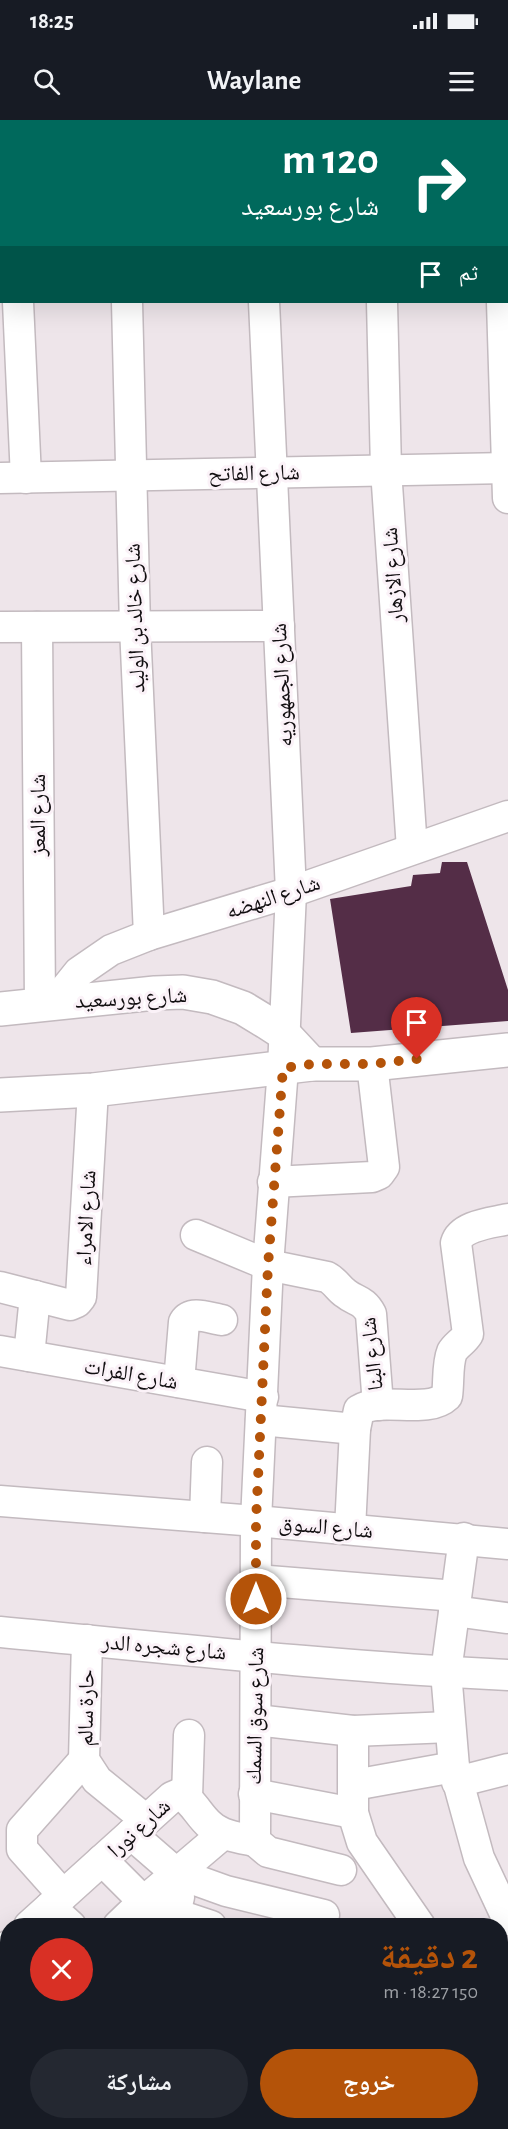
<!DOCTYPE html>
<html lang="ar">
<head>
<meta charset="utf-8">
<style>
	:root { --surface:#171b24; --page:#242831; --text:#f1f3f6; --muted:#9ea1a6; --accent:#b45309 }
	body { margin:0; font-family:"Alegreya Sans","Noto Naskh Arabic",sans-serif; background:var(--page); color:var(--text); direction:rtl; height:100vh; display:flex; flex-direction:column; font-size:22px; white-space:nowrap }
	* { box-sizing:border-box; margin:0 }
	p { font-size:20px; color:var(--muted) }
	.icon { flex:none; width:33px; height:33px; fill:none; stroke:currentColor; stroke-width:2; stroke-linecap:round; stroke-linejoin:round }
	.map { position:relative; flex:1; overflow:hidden; direction:ltr }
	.drawer { position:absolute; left:0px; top:1798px; width:508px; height:212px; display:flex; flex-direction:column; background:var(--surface); border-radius:24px 24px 0 0; box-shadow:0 6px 24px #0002; direction:rtl }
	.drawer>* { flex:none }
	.banner { position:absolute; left:0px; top:0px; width:508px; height:183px; box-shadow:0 6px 24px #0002; direction:rtl; background:#00695c; color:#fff; overflow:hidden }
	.pin { position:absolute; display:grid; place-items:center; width:51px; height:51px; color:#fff; margin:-62px -26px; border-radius:50% 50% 50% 0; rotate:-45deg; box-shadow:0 0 6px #0007 }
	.pin .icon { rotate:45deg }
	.me { position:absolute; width:66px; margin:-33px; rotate:0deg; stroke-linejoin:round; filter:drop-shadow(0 0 4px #0008) }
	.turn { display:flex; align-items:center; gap:21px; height:126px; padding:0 30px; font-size:27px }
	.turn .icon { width:78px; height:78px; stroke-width:2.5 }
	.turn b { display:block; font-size:42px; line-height:51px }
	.then { display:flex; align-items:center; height:57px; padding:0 30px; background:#0003; gap:12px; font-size:22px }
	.round { display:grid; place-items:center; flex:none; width:63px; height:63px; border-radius:32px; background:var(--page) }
	.head { display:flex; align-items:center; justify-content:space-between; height:102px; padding:0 30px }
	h1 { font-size:36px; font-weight:700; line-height:45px; color:var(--accent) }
	.cta { display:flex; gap:12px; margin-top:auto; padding:12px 30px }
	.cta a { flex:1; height:69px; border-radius:36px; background:var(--accent); color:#fff; font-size:24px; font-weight:700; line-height:69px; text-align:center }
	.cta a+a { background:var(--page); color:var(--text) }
	.status { display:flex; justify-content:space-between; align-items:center; height:42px; padding:0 30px; background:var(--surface); direction:ltr }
	.status svg { height:16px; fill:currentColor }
	header { display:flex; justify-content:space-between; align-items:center; height:78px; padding:0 30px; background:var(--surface); font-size:27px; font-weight:700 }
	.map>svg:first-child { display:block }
	.building { fill:#542d47 }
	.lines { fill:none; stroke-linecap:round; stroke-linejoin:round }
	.minor-casing { stroke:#c3babf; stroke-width:33 }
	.primary-casing { stroke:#c3babf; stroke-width:36 }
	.minor { stroke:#fff; stroke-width:30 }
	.primary { stroke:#fff; stroke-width:33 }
	.route { stroke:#b45309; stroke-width:10; stroke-dasharray:0 18 }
	.labels { text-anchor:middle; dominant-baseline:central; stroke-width:6; stroke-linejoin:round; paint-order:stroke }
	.street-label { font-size:22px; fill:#110e10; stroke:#fbf2f8 }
</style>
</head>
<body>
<div class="status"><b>18:25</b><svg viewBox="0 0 49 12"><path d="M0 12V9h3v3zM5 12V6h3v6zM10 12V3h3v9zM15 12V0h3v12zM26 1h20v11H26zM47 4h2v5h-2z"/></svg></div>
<header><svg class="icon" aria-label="menu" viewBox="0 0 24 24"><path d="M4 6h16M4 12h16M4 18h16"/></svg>Waylane<svg class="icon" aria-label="search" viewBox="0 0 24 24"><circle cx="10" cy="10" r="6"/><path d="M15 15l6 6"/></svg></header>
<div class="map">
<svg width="508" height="2009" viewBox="0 0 508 2009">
	<rect width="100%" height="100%" fill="#eee5ea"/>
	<path class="building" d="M442 742H467L508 870V901L351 913 330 779 411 766 413 755 440 753Z"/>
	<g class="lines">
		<g class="minor-casing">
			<g id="minor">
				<path d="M9 0V2"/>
				<path d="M123 0V2"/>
				<path d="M256 0V2"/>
				<path d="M377 0V2"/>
				<path d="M496 0V2"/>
				<path d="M18 182 26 358"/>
				<path d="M127 182 135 507 149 815"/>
				<path d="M264 182 291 772 283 948 268 1145 256 1401 255 1721 268 1732 341 1750"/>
				<path d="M382 182 386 350 412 729"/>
				<path d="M502 182 508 378"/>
				<path d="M0 358 508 348"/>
				<path d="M0 507 279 506"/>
				<path d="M37 507 40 884"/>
				<path d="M54 883 79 852 111 830 149 815 291 772 508 696"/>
				<path d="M273 1062 372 1057 379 1054 384 1047 372 944"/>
				<path d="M196 1115 268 1145 327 1157C335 1161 338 1168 345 1173 356 1182 363 1179 371 1194L378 1285"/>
				<path d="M0 1167 70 1185 77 1182 81 1177 93 970"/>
				<path d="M0 1231 263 1277"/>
				<path d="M29 1236 35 1176"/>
				<path d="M179 1262 184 1202C191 1190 209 1198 222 1200"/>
				<path d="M261 1300 355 1309"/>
				<path d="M0 1381 256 1401 508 1424"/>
				<path d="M205 1397 207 1342"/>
				<path d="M350 1409 355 1309 359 1290C382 1276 427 1295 447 1276 449 1263 447 1244 452 1232 456 1225 463 1222 468 1214L456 1123C461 1105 492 1103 508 1099"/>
				<path d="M464 1418 446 1552 454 1647 479 1738 508 1800"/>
				<path d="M256 1460 456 1476"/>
				<path d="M454 1491 506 1498"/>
				<path d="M0 1512C169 1528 338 1547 508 1555"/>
				<path d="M87 1520 84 1640 97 1660 146 1700"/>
				<path d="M256 1600 353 1611 450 1607"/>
				<path d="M353 1611V1693L362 1722 420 1806"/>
				<path d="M457 1662 508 1649"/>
				<path d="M354 1665 454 1647"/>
				<path d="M254 1674 353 1693"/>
				<path d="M187 1677 189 1615"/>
				<path d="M131 1714 176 1753 226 1771 324 1795"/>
				<path d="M102 1740 168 1806"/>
				<path d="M63 1775 22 1729V1710L84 1640"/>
				<path d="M50 1787 71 1806"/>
				<path d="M175 1794 211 1806"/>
				<path d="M29 1806 172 1677 179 1674C193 1680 198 1695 210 1705 222 1716 240 1718 255 1721"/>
				<path d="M118 1806 143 1782 223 1714"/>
				<path d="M172 1806 179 1777 176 1753"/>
				<path d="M0 1833 8 1826"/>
				<path d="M0 1874 8 1882"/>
				<path d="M501 1885 508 1880"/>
				<path d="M0 1934 8 1925"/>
				<path d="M0 2000 9 2009"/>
				<path d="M159 2002 165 2009"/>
				<path d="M290 2002 296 2009"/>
				<path d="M102 2009 108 2002"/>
				<path d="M326 2009 335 2002"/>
			</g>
		</g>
		<g class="primary-casing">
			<g id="primary">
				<path d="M0 889 155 873 183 872 212 877 243 888 266 902 283 913 312 944"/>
				<path d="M0 975 93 970 312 944H372L508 930"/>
			</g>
		</g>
		<use href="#minor" class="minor"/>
		<use href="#primary" class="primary"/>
	</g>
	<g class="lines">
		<path class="route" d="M256 1479V1401L268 1146 283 948 312 944H372L417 939"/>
	</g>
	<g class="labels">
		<g class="street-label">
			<text transform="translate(254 353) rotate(-1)">شارع الفاتح</text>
			<text transform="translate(393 455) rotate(-94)">شارع الازهار</text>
			<text transform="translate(135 498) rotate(-92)">شارع خالد بن الوليد</text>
			<text transform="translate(282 565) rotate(-93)">شارع الجمهوريه</text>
			<text transform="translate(38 695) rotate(-90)">شارع المعز</text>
			<text transform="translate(273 777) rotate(-18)">شارع النهضه</text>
			<text transform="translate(131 878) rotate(-3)">شارع بورسعيد</text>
			<text transform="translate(86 1098) rotate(-87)">شارع الامراء</text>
			<text transform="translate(372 1234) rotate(-96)">شارع البنا</text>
			<text transform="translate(131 1254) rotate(10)">شارع الفرات</text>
			<text transform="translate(326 1407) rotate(5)">شارع السوق</text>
			<text transform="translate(164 1527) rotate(5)">شارع شجره الدر</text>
			<text transform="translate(86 1588) rotate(-89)">حارة سالم</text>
			<text transform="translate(255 1596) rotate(-89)">شارع سوق السمك</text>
			<text transform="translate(139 1708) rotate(-42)">شارع نورا</text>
		</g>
	</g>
</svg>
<div class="pin" style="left:417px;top:939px;background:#d93025"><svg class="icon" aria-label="arrive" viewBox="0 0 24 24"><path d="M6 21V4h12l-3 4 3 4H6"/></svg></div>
<svg class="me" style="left:256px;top:1479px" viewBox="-20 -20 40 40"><circle r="17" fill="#b45309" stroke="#fff" stroke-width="3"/><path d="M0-11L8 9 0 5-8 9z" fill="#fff"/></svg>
<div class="banner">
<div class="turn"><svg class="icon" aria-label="right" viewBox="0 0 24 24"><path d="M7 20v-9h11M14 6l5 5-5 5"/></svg><div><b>120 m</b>شارع بورسعيد</div></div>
<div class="then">ثم<svg class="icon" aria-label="arrive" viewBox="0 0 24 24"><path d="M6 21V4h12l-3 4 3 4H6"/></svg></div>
</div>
<section class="drawer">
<div class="head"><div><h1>2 دقيقة</h1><p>150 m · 18:27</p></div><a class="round" style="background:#d93025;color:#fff"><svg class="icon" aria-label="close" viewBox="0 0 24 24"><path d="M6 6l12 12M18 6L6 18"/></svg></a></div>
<div class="cta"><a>خروج</a><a>مشاركة</a></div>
</section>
</div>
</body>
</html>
